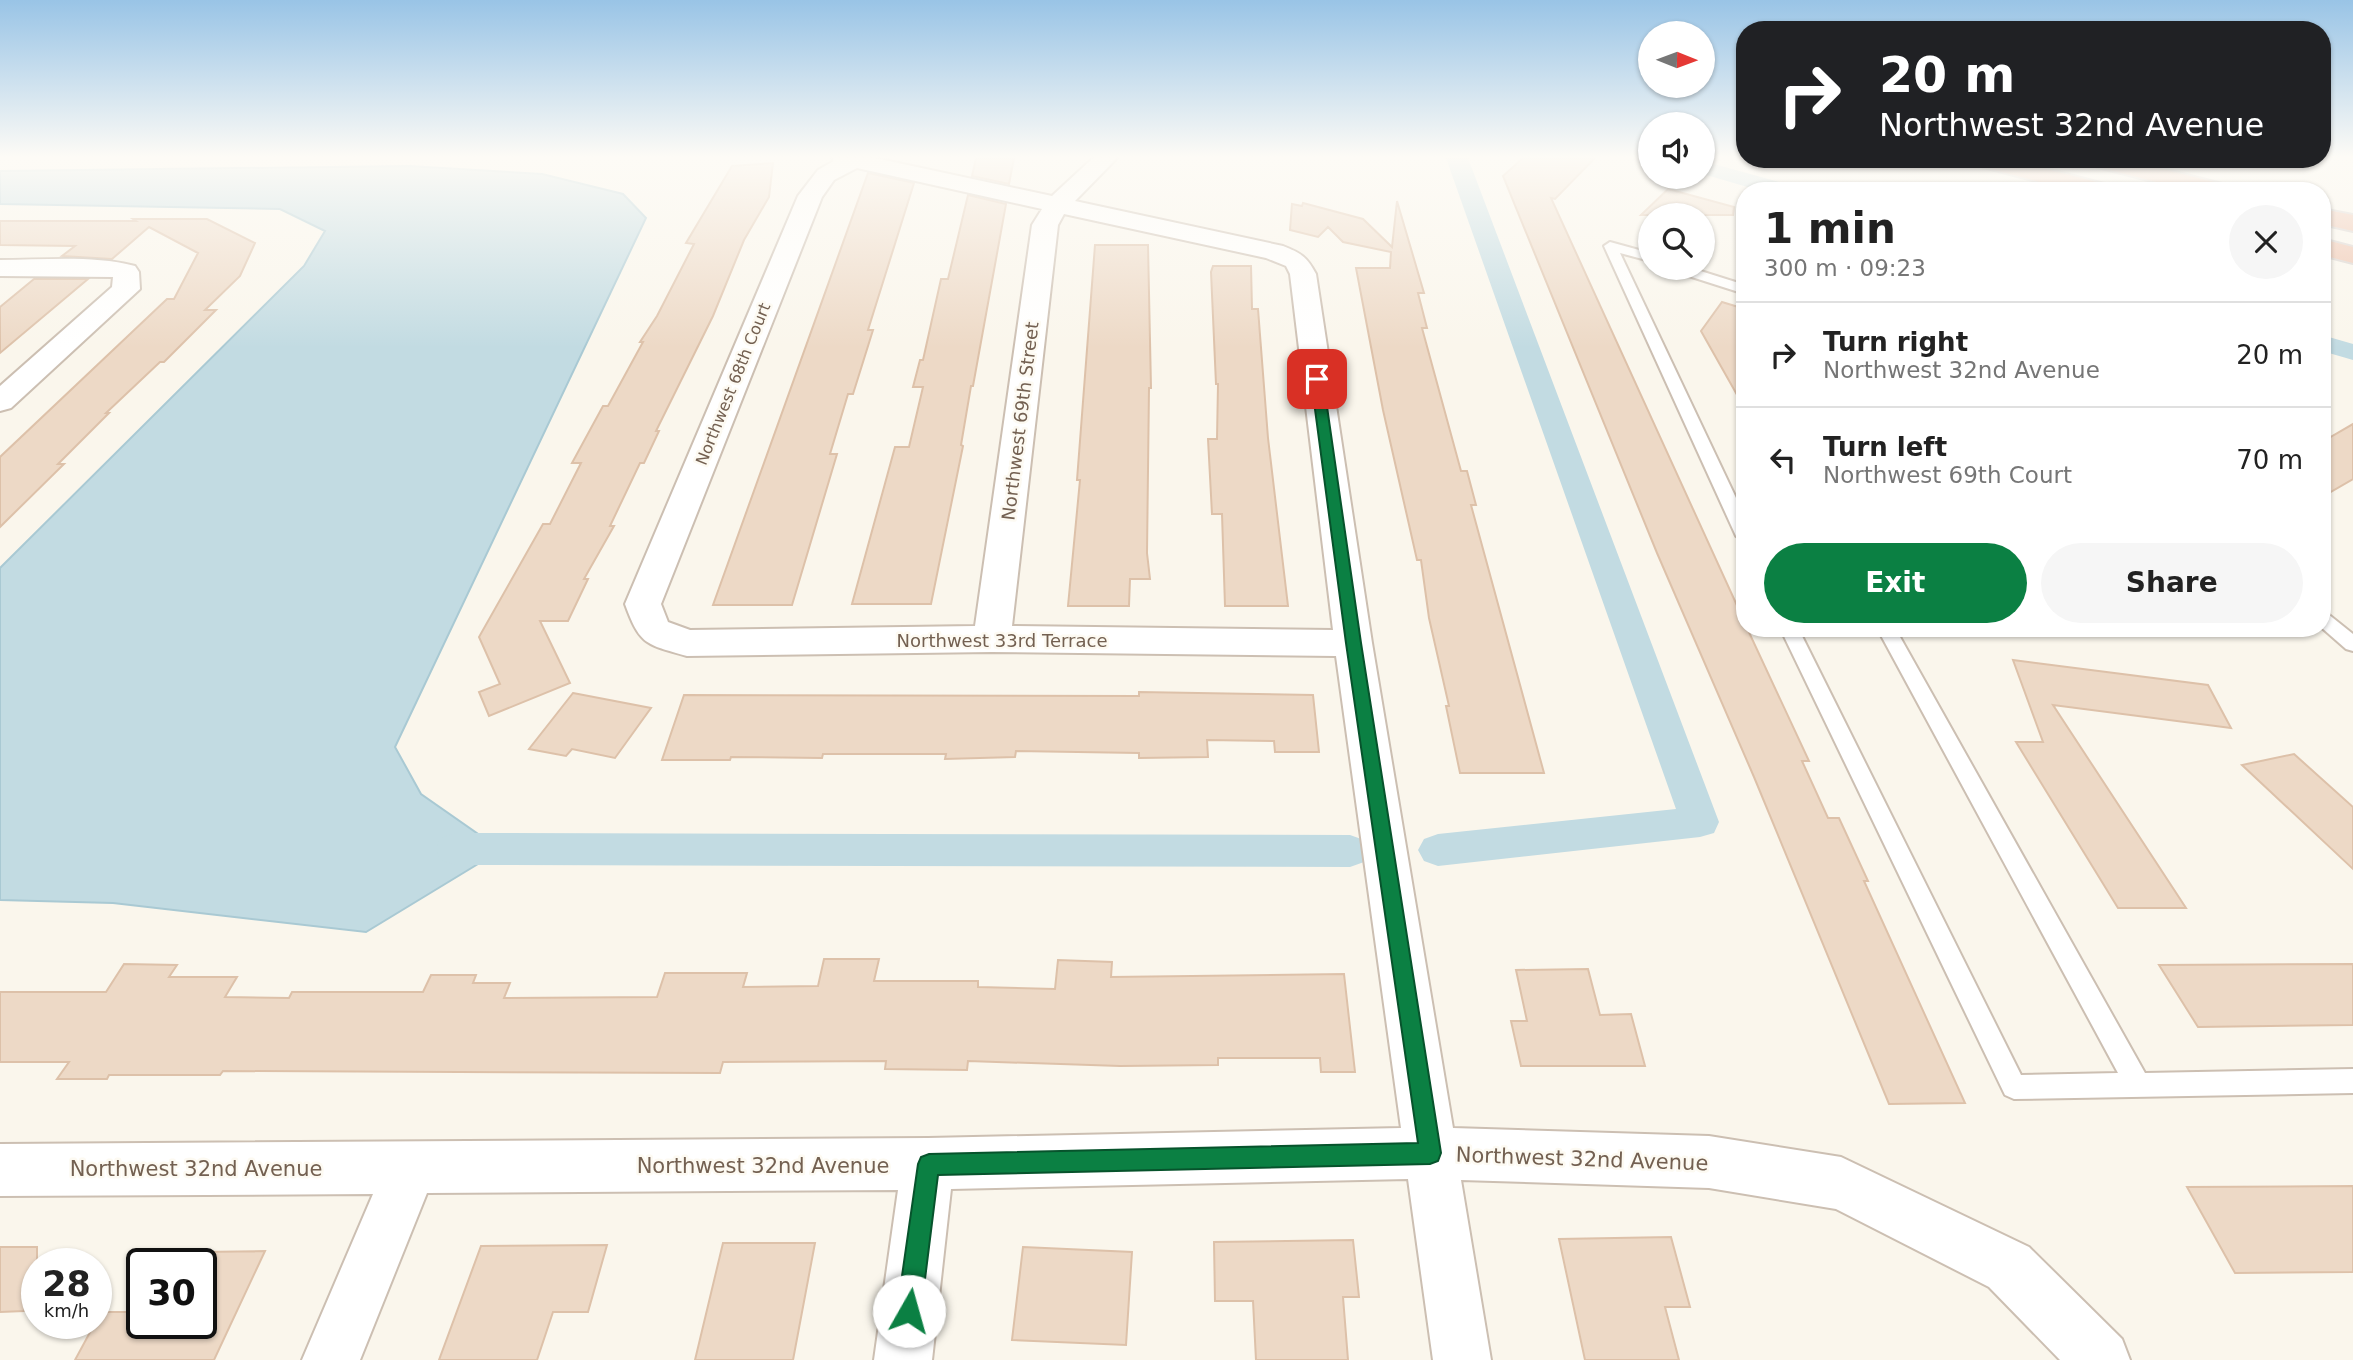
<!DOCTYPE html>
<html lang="en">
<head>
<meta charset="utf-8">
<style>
	:root { --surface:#fff; --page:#f6f6f6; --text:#222; --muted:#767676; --line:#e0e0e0; --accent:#0b8043 }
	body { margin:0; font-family:"DejaVu Sans",sans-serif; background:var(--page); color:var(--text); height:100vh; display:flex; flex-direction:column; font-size:26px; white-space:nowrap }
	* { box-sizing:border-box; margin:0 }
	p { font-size:23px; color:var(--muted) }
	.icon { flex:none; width:38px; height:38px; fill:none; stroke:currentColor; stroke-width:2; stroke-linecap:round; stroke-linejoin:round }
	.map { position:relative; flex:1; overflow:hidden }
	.sheet { position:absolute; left:1736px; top:182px; width:595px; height:455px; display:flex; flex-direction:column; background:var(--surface); border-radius:28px; box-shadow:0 2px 5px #0004 }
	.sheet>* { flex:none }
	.top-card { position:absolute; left:1736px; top:21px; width:595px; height:147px; border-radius:28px; box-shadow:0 2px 5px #0004; background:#202124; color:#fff; overflow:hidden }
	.needle { width:46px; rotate:91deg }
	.fabs { position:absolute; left:1638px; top:21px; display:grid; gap:14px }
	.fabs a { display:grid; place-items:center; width:77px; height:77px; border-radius:50%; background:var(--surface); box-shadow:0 2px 5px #0004; font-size:35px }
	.speed { position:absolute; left:21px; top:1248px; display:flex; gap:14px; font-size:35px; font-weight:700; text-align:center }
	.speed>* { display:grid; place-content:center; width:91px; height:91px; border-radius:50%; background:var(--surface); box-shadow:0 2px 5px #0004; line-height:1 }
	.speed small { font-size:18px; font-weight:400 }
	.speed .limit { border:4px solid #111; border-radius:10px; background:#fff; color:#111 }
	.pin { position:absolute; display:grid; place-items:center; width:60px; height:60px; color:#fff; margin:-30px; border-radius:14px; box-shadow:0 4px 10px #0006 }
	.me { position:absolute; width:77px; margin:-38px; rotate:7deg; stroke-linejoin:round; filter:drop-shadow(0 0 5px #0008) }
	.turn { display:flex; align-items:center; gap:24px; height:147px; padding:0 28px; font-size:32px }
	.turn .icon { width:91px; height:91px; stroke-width:2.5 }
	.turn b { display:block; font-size:49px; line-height:60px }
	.round { display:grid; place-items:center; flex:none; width:74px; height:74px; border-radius:37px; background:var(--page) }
	.headline { display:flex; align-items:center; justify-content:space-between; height:119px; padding:0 28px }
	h1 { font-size:42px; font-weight:700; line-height:52px }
	.cta { display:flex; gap:14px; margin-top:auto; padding:14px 28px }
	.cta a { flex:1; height:80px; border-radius:42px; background:var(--accent); color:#fff; font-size:28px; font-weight:700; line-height:80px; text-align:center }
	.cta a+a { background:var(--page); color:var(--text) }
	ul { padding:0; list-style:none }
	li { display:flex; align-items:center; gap:21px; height:105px; padding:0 28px; border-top:2px solid var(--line) }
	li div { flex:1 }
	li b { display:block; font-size:26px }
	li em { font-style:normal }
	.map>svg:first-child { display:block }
	.water { fill:#c2dbe2; stroke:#a9c9d3; stroke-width:2 }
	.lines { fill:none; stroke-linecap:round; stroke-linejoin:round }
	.canal { fill:#c2dbe2; fill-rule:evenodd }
	.building { fill:#edd9c6; stroke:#ddc1a9; stroke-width:2 }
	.service-casing { stroke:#ccbfb2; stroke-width:4 }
	.minor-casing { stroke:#ccbfb2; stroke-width:4 }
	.motorway-casing { stroke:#d8d2ce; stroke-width:4 }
	.service { fill:#fff; fill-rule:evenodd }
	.minor { fill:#fff; fill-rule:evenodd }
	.motorway { fill:#edc1ab; fill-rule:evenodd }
	.route { fill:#0b8043; stroke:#07532c; stroke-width:2 }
	.labels { text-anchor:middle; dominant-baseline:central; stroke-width:5; stroke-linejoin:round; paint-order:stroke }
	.far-street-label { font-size:16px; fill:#736051; stroke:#fdfaf2 }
	.street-label { font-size:18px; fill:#736051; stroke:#fdfaf2 }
	.near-street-label { font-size:21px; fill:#736051; stroke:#fdfaf2 }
</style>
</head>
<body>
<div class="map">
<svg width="2353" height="1360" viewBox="0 0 2353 1360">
	<rect width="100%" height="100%" fill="#faf6ec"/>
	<path class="water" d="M409 166 542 174 623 194 646 218 395 747 421 794 501 850 366 932 113 903 0 900V568L304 266 325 231 280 209 0 204V171Z"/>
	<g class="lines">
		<g class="canal">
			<path d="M1446 158H1468L1719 822 1714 833 1700 837 1438 866 1424 861 1418 850 1424 839 1438 834 1676 809Z"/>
			<path d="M1703 161 1794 186 1797 191H1761L1703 174Z"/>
			<path d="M2322 335 2353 344V360L2322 351Z"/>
			<path d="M455 833 1350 835 1364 840 1370 851 1364 862 1350 867 455 865 441 860 435 849 441 838Z"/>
		</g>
	</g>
	<g class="building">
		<path d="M976 158H1014L1009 184 972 176Z"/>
		<path d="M1523 158H1595L1555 199 1551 198 1745 623V628H1747L1809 761H1802L1828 818H1839L1868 881H1864L1965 1103 1889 1104 1754 777 1657 553 1503 176Z"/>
		<path d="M773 163 769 197 744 240 713 316 656 431H659L644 463H640L610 526H614L584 579H588L568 621H540L570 683 489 716 479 692 500 684 479 637 543 524H550L581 463H572L603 406H608L643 342H640L657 316 694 244 686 243 732 166Z"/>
		<path d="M868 173 914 183 868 330H873L853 394H848L830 454H837L792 605H713Z"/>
		<path d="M1668 189 1734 207 1733 215H1641Z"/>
		<path d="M968 195 1006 204 973 386H971L961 445 963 446 931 604H852L895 447H909L923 387H913L920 360H923L941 279H948Z"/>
		<path d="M1397 201 1424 293H1418L1427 328H1422L1461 471H1467L1476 505H1471L1544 773H1460L1446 706H1449L1429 618 1421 560H1417L1383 410 1356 268H1390L1391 252 1343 242 1328 227 1318 237 1290 230 1292 204 1302 206 1303 203 1363 219 1392 247Z"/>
		<path d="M133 219H207L255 243 240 276 205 310H216L164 362H160L106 413H109L58 464H64L0 527V457L167 299H174L198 253 149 227 112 259 62 256 75 246 0 245V221H136Z"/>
		<path d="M1095 245H1148L1151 388H1149L1147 553 1150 579H1130L1129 606H1068L1080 480H1077Z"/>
		<path d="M1213 266H1251L1252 309H1258L1268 438 1288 606H1225L1222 514H1212L1208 439H1217L1218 384H1216L1211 272Z"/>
		<path d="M34 279H88L0 353V307Z"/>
		<path d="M1722 302 1745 309V409L1701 331Z"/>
		<path d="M2353 424V479L2322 497V442Z"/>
		<path d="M2013 660 2208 685 2231 728 2053 705 2186 908H2118L2016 742H2043Z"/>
		<path d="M1139 692 1313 695 1319 752H1275L1274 741 1207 740 1208 757 1139 758V753L1016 751 1015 757 945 759 946 754H823L822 758 731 757 730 760H662L684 695 1139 696Z"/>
		<path d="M573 693 651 708 615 758 572 749 566 756 529 749Z"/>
		<path d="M2294 754 2353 807V869L2242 765Z"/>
		<path d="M824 959H879L874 981H978V987L1055 989 1058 960 1112 962 1111 977 1344 974 1355 1072H1321L1320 1058H1218V1065L1120 1066 968 1061 967 1070 885 1069 886 1061 723 1062 720 1073 223 1071 220 1075H109L107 1079H57L69 1062H0V992H106L124 964 177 965 169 977H237L225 997 289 998 292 992H423L431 975H476L473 983H510L504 998 657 997 665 973H747L743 987 818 986Z"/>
		<path d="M2353 964V1025L2198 1027 2159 965Z"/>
		<path d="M1588 969 1600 1015 1631 1014 1645 1066H1521L1511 1021H1527L1516 970Z"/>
		<path d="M2353 1186V1272L2235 1273 2187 1187Z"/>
		<path d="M1671 1237 1690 1307H1665L1679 1360H1585L1559 1239Z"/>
		<path d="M1353 1240 1359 1297H1343L1348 1360H1256L1253 1301H1215L1214 1242Z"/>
		<path d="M723 1243H815L793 1360H695Z"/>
		<path d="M607 1245 588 1312H553L537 1360H439L481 1246Z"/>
		<path d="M0 1247H37V1288L24 1311 0 1312Z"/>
		<path d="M1023 1247 1132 1252 1126 1345 1012 1340Z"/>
		<path d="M265 1251 214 1360H75L101 1312H142V1323H201V1252Z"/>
	</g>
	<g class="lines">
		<g class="service-casing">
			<g id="service">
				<path d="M1610 242 1650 253V261L1620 253 1745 517V541L1736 536 1604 246Z"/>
				<path d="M1672 268H1691L1745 285V294L1673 271Z"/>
				<path d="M2322 612 2328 614 2353 634V651L2346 649 2322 628Z"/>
				<path d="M1780 628H1798L2021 1075 2118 1073 1877 628H1895L2145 1073 2353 1069V1093L2014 1099 2005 1095Z"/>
			</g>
		</g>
		<g class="minor-casing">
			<g id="minor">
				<path d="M832 158H875L1052 196 1093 158H1117L1075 201 1283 246C1301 253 1307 257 1316 274L1372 643 1453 1128 1709 1136 1841 1157 2029 1247 2122 1339 2130 1360H2060L1989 1287 1836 1209 1709 1188 1461 1180 1491 1360H1433L1408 1179 951 1189 932 1360H874L898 1190 427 1193 360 1360H302L373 1194 0 1196V1144L928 1138 1401 1128 1336 656 992 652 687 656C645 644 640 645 625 604L798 196 818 170 834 161ZM857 168 1042 209 1032 225 975 626 690 630 668 622 661 604 822 197 834 180ZM1064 214 1266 258 1286 266 1290 274 1333 630 1012 626 1058 225Z"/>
				<path d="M0 260C45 260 92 255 135 266L139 272 140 289 11 408 0 411V386L112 287 113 277 0 276Z"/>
			</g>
		</g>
		<g class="motorway-casing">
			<g id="motorway">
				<path d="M1969 159H2008L2112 186 2115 191H2074L1972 164Z"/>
				<path d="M2083 159H2123L2230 186 2233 191H2191L2086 164Z"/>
				<path d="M2322 209 2353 215V231L2322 224Z"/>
				<path d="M2322 239 2353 247V263L2322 255Z"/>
			</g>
		</g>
		<use href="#service" class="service"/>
		<use href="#minor" class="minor"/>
		<use href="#motorway" class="motorway"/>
	</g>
	<linearGradient id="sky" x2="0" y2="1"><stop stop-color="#99c4e6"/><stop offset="0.45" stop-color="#fdfbf6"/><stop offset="1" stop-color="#fdfbf6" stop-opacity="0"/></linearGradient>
	<rect width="2353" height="348" fill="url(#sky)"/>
	<path class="route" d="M1317 376 1323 379 1361 643 1441 1153 1438 1161 1430 1164 938 1175 921 1311 917 1319 909 1323 901 1319 897 1311 918 1164 921 1157 929 1154 1418 1143 1346 643 1311 379Z"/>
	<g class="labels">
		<g class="far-street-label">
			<text transform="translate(733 384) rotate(-68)">Northwest 68th Court</text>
		</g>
		<g class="street-label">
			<text transform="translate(1020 421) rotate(-83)">Northwest 69th Street</text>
			<text x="1002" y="640">Northwest 33rd Terrace</text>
		</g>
		<g class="near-street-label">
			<text transform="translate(1582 1159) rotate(2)">Northwest 32nd Avenue</text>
			<text x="763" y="1166">Northwest 32nd Avenue</text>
			<text x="196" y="1169">Northwest 32nd Avenue</text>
		</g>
	</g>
</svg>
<div class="fabs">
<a><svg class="needle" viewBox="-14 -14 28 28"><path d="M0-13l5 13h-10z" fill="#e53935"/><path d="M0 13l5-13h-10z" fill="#767676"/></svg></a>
<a><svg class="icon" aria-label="sound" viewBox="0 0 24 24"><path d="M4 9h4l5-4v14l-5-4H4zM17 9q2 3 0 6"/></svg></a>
<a><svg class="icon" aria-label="search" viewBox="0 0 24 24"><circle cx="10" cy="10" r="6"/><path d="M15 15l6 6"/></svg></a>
</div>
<div class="speed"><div>28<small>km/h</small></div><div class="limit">30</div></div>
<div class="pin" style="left:1317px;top:379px;background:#d93025"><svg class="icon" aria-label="arrive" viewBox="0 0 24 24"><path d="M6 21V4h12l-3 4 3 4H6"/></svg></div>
<svg class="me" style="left:909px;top:1311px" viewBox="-20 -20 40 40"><circle r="19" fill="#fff"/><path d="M0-13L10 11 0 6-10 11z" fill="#0b8043"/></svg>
<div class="top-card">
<div class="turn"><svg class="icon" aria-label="right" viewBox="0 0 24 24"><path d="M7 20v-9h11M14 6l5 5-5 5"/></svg><div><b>20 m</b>Northwest 32nd Avenue</div></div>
</div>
<section class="sheet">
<div class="headline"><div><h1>1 min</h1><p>300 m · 09:23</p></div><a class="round"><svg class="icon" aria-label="close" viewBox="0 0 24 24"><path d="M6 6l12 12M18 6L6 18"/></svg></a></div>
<ul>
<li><svg class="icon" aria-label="right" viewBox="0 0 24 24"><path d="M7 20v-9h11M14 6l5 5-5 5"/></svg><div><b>Turn right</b><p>Northwest 32nd Avenue</p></div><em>20 m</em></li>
<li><svg class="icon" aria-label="left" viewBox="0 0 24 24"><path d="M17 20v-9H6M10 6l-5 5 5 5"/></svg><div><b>Turn left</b><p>Northwest 69th Court</p></div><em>70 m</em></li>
</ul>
<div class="cta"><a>Exit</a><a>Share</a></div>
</section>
</div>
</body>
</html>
